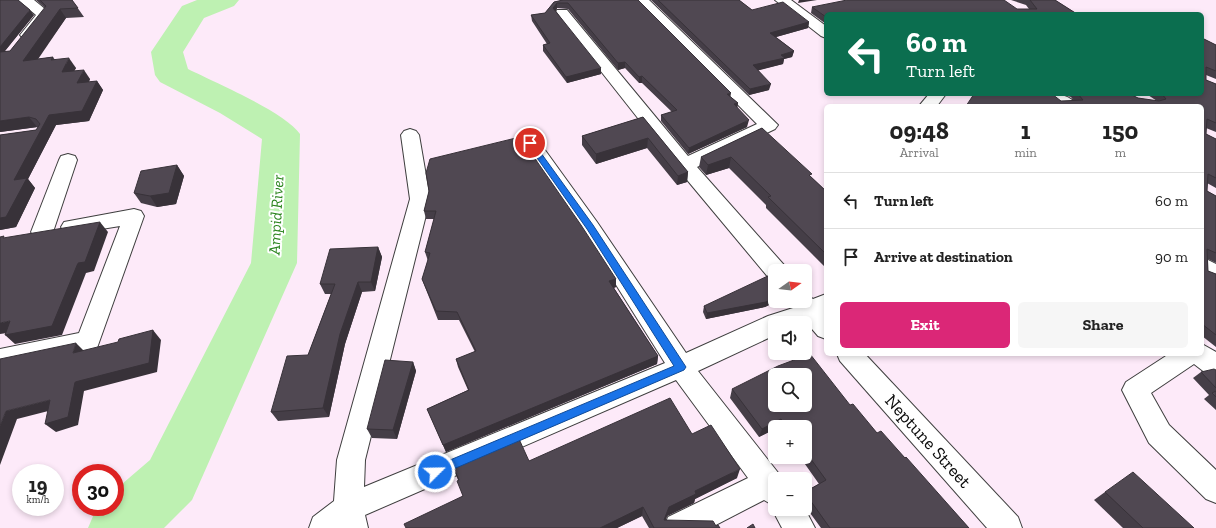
<!DOCTYPE html>
<html lang="en">
<head>
<meta charset="utf-8">
<style>
	:root { --surface:#fff; --page:#f6f6f6; --text:#222; --muted:#767676; --line:#e0e0e0; --accent:#db2777 }
	body { margin:0; font-family:"Zilla Slab",serif; background:var(--page); color:var(--text); height:100vh; display:flex; flex-direction:column; font-size:15px; white-space:nowrap }
	* { box-sizing:border-box; margin:0 }
	p { font-size:13px; color:var(--muted) }
	.icon { flex:none; width:22px; height:22px; fill:none; stroke:currentColor; stroke-width:2; stroke-linecap:round; stroke-linejoin:round }
	.map { position:relative; flex:1; overflow:hidden }
	.side { position:absolute; left:824px; top:104px; width:380px; height:252px; display:flex; flex-direction:column; background:var(--surface); border-radius:6px; box-shadow:0 2px 6px #0003 }
	.side>* { flex:none }
	.guide { position:absolute; left:824px; top:12px; width:380px; height:84px; border-radius:6px; box-shadow:0 2px 6px #0003; background:#0b6e4f; color:#fff; overflow:hidden }
	.needle { width:26px; rotate:76deg }
	.buttons { position:absolute; left:768px; top:264px; display:grid; gap:8px }
	.buttons a { display:grid; place-items:center; width:44px; height:44px; border-radius:6px; background:var(--surface); box-shadow:0 2px 6px #0003; font-size:20px }
	.speed { position:absolute; left:12px; top:464px; display:flex; gap:8px; font-size:20px; font-weight:700; text-align:center }
	.speed>* { display:grid; place-content:center; width:52px; height:52px; border-radius:50%; background:var(--surface); box-shadow:0 2px 6px #0003; line-height:1 }
	.speed small { font-size:10px; font-weight:400 }
	.speed .limit { border:6px solid #d22; background:#fff; color:#111 }
	.pin { position:absolute; display:grid; place-items:center; width:34px; height:34px; color:#fff; margin:-17px; border:2px solid #fff; border-radius:50%; box-shadow:0 1px 4px #0007 }
	.me { position:absolute; width:44px; margin:-22px; rotate:67deg; stroke-linejoin:round; filter:drop-shadow(0 0 3px #0008) }
	.turn { display:flex; align-items:center; gap:14px; height:84px; padding:0 16px; font-size:18px }
	.turn .icon { width:52px; height:52px; stroke-width:2.5 }
	.turn b { display:block; font-size:28px; line-height:34px }
	.eta { display:flex; justify-content:space-evenly; align-items:center; height:68px; text-align:center }
	.eta b { font-size:24px; font-weight:700; line-height:28px }
	.action { display:flex; gap:8px; margin-top:auto; padding:8px 16px }
	.action a { flex:1; height:46px; border-radius:6px; background:var(--accent); color:#fff; font-size:16px; font-weight:700; line-height:46px; text-align:center }
	.action a+a { background:var(--page); color:var(--text) }
	ul { padding:0; list-style:none }
	li { display:flex; align-items:center; gap:12px; height:56px; padding:0 16px; border-top:1px solid var(--line) }
	li div { flex:1 }
	li b { display:block; font-size:15px }
	li em { font-style:normal }
	.map>svg:first-child { display:block }
	.lines { fill:none; stroke-linecap:round; stroke-linejoin:round }
	.river { fill:#bef1b2; fill-rule:evenodd }
	.minor-casing { stroke:#3e3e3e; stroke-width:2 }
	.minor { fill:#fff; fill-rule:evenodd }
	.wall { fill:#453e47 }
	.shaded-wall { fill:#383239 }
	.building { fill:#504852; stroke:#383239; fill-rule:evenodd }
	.route { fill:#1a73e8; stroke:#114b97 }
	.labels { text-anchor:middle; dominant-baseline:central; stroke-width:4; stroke-linejoin:round; paint-order:stroke }
	.water-label { font-size:16px; font-style:italic; fill:#2b841e; stroke:#fff }
	.near-street-label { font-size:18px; fill:#0b0b0b; stroke:#fff }
</style>
</head>
<body>
<div class="map">
<svg width="1216" height="528" viewBox="0 0 1216 528">
	<rect width="100%" height="100%" fill="#fdeaf9"/>
	<g class="lines">
		<path class="river" d="M197 0H239L234 6 204 18 183 52 188 69C214 82 285 112 300 134L297 263 192 500 164 528H88L97 507H115V490L150 460 251 263 262 139 220 113 160 82 155 75 151 52 182 6Z"/>
		<g class="minor-casing">
			<g id="minor">
				<path d="M18 0H34L51 14 33 38H23L20 35 36 15Z"/>
				<path d="M634 0H649L778 125 775 129 697 167 784 265 787 271H775V279L768 277 678 169 555 13 557 10H567L688 156 757 124Z"/>
				<path d="M775 0H791L826 26V38L821 36Z"/>
				<path d="M929 94H946L937 106H919Z"/>
				<path d="M1042 94C1055 94 1069 93 1078 106H1057Z"/>
				<path d="M410 129 416 131 419 135 430 199 365 460 364 487 665 363 583 232 521 143 523 139 530 137 537 139 597 222 686 353 768 316 793 308 789 301H805V293L813 299 826 294V339L818 336 806 322 775 323V335L698 371 783 479H775V509H805L815 528H782L772 509 774 506 764 500 710 528H664L668 517 748 478 676 380 365 515 368 528H309L313 517 334 501 337 460 410 199 401 135 404 131Z"/>
				<path d="M68 154 75 156 77 160 53 232 49 237 42 239 35 237 31 232 59 160 61 156Z"/>
				<path d="M134 209 141 211 144 216 97 348 0 369V349L79 333 120 226 71 234 64 232 61 227 64 222Z"/>
				<path d="M1202 257 1216 264V283L1202 276Z"/>
				<path d="M1202 344 1216 352V378L1207 374 1194 364 1151 393 1169 425 1216 470V503L1206 499 1149 443 1122 390 1126 382 1169 354H1202Z"/>
				<path d="M837 354H865L1018 517 1022 528H987L840 361Z"/>
			</g>
		</g>
		<use href="#minor" class="minor"/>
	</g>
	<g class="wall">
		<path d="M0 0 34 15 4 52 10 51 45 8 36 0H72L84 17 66 18 37 59 53 57 55 60 76 68 74 71 90 79 89 82 97 81 103 90 89 121 56 125 28 179 35 188 16 227 0 230V135L36 130 38 127 0 132Z"/>
		<path d="M563 0 731 97 738 103 737 108 747 127 688 154 661 121V115L672 112 642 83H639L625 68 618 70 568 9 557 8 556 11 601 74 567 83 543 51V45L547 44 532 21 531 15 545 13 554 2Z"/>
		<path d="M651 0H739L752 10 809 22 808 28 776 37 794 51 792 57 784 59 783 64 758 70 769 90 749 95Z"/>
		<path d="M1011 0H1055L1077 14H826V24L811 13 812 7 1029 9 1026 5Z"/>
		<path d="M1202 38 1216 45V79L1206 75V80L1216 84V132L1206 128V134L1216 139V188L1207 183V191L1216 196V263L1208 259V271L1216 274V347L1202 336V106H966L1074 101 1071 97 1060 94H1130L1138 98 1157 101 1148 95 1141 94H1202Z"/>
		<path d="M643 117 688 172 687 182 677 185 647 148 596 164 582 145V136Z"/>
		<path d="M762 128 811 177 826 191V268L766 208V205L729 168 706 175 699 167 701 157Z"/>
		<path d="M177 165 184 176 176 204 157 207 141 203 134 193Z"/>
		<path d="M429 191 616 279V287L614 288 658 356 657 364 446 452 427 409 468 390 458 367 456 359 475 352 459 320H438L425 287 422 279 428 261 425 252 434 219H426L424 211Z"/>
		<path d="M378 247 382 257 375 291 362 292 345 344 329 417 278 421 271 412 308 355 331 294H325L320 284Z"/>
		<path d="M777 301 765 307 706 319 703 312 704 306Z"/>
		<path d="M413 362 416 371 397 439 372 438 367 429Z"/>
		<path d="M1216 370V410L1204 399 1209 395 1193 378 1201 372Z"/>
		<path d="M732 389 850 405 877 433 905 458 969 528H821L805 506V492L819 484 800 457H805V427H775V429L759 437 730 398Z"/>
		<path d="M692 434 737 478 695 499 694 503 667 516 666 520 716 526 720 528H649L642 516 617 528H406L463 496 458 480 453 467 529 461Z"/>
		<path d="M1105 492 1194 528H1123L1094 500Z"/>
	</g>
	<g class="shaded-wall">
		<path d="M799 0H817L798 3Z"/>
		<path d="M557 3V8L554 14 553 8Z"/>
		<path d="M60 9 66 18 30 71 23 61Z"/>
		<path d="M30 10 34 15 1 56H0V47Z"/>
		<path d="M809 22 808 28 769 39 770 33Z"/>
		<path d="M794 51 792 57 784 59 783 64 752 72 753 65 781 55Z"/>
		<path d="M69 58 76 68 68 82 62 72Z"/>
		<path d="M625 62V68L618 70V63Z"/>
		<path d="M601 68V74L567 83 566 77Z"/>
		<path d="M84 70 90 79 83 93 77 83Z"/>
		<path d="M642 76V83H639V77Z"/>
		<path d="M97 81 103 90 89 121 56 125 28 179 35 188 16 227 0 230V218L14 180 49 115Z"/>
		<path d="M771 84 769 90 749 95 750 89Z"/>
		<path d="M731 93 730 99 727 94Z"/>
		<path d="M738 103 737 109 734 104Z"/>
		<path d="M29 117 37 127 0 132V121Z"/>
		<path d="M749 120 747 127 688 154 689 148Z"/>
		<path d="M648 138 647 148 596 164V154Z"/>
		<path d="M731 157 729 168 706 175 708 165Z"/>
		<path d="M177 165 184 176 176 204 157 207 150 196Z"/>
		<path d="M688 172 687 182 677 185 678 176Z"/>
		<path d="M100 222 108 232 94 271 86 273 62 335 15 344 5 335 78 263Z"/>
		<path d="M378 247 382 257 375 291 371 282Z"/>
		<path d="M616 279V287L609 289V281Z"/>
		<path d="M358 282 362 292 345 344 329 417 323 408 340 334Z"/>
		<path d="M775 297V301H777L765 307 706 319 707 313Z"/>
		<path d="M10 321 21 331 0 334V323Z"/>
		<path d="M153 330 161 340 157 372 84 391 78 425 56 432 45 424 75 382Z"/>
		<path d="M76 343 85 352 73 353Z"/>
		<path d="M658 356 657 364 446 452 443 445Z"/>
		<path d="M413 362 416 371 397 439 393 430Z"/>
		<path d="M50 400 60 408 17 419 0 465V426L6 411Z"/>
		<path d="M781 419 778 427H775V429L759 437 762 429Z"/>
		<path d="M740 469 737 478 695 499 694 503 667 516 663 528 664 520 669 507 695 491Z"/>
		<path d="M643 507 642 516 617 528H600Z"/>
	</g>
	<g class="building">
		<path d="M0 0H18L30 10 0 47Z"/>
		<path d="M40 0H72L78 8 60 9 23 61 53 57 51 60 69 58 62 72 84 70 77 83 97 81 82 111 49 115 14 180 27 178 6 217 0 218V135L36 130 40 124 36 119 29 117 0 121V52L10 51 46 6Z"/>
		<path d="M563 0H638L731 93 727 94 738 103 734 104 749 120 689 148 661 115 677 110 642 76 639 77 625 62 618 63 568 3H557L553 8 601 68 566 77 543 45 550 43 531 15 545 13 554 2Z"/>
		<path d="M658 0H739L752 10 783 2 809 22 770 33 794 51 781 55 785 58 753 65 771 84 750 89Z"/>
		<path d="M847 0H1004L1017 9H1037L1030 0H1055L1077 14H826V17L812 7Z"/>
		<path d="M1202 38 1216 45V71L1206 67V80L1216 84V123L1207 119 1206 134 1216 139V178L1208 174 1207 191 1216 196V253L1207 249 1208 271 1216 274V335L1202 324V106H966L974 94H1052L1061 101 1083 100 1078 94H1130L1138 98 1159 101 1166 99 1162 94H1202Z"/>
		<path d="M643 117 688 172 678 176 648 138 596 154 582 136Z"/>
		<path d="M762 128 812 174 809 175 826 191V254L768 197 771 196 731 157 708 165 701 157Z"/>
		<path d="M520 137 581 225 616 279 609 281 658 356 443 445 427 409 469 390 456 359 476 351 457 312 436 311 422 279 430 253 425 252 436 211H424L429 191 426 173 430 159Z"/>
		<path d="M177 165 169 193 150 196 134 193 141 171Z"/>
		<path d="M100 222 85 262 78 263 52 326 5 335 10 321 0 323V237L4 236 3 238Z"/>
		<path d="M378 247 371 282H358L340 334 323 408 271 412 287 356 308 355 335 284H320L330 249Z"/>
		<path d="M772 274 775 277V297L766 302 707 313 704 306Z"/>
		<path d="M153 330 149 363 75 382 68 417 45 424 50 400 6 411 0 426V359L76 343 73 353 118 342 119 339Z"/>
		<path d="M810 354 850 405 853 404 877 433 881 431 905 458 906 457 969 528H830L805 493V492L826 480 805 451V427H787L781 419 762 429 732 389 778 366ZM775 375H805V405H775Z"/>
		<path d="M385 360 413 362 393 430 367 429Z"/>
		<path d="M1214 369 1216 370V388L1201 372Z"/>
		<path d="M1216 391V397L1212 393Z"/>
		<path d="M670 398 692 434 711 425 740 469 695 491 696 494 669 507 664 520 713 521 716 526 718 525 720 528H654L643 507 600 528H406L404 524 463 496 457 481 459 480 453 467 519 439 529 461Z"/>
		<path d="M1133 472 1194 528H1143L1105 492Z"/>
		<path d="M753 524 755 528H747Z"/>
	</g>
	<path class="route" d="M528 142H533L593 225 686 367 684 370 435 477 431 476 429 472 431 468 674 366 587 229 528 145Z"/>
	<g class="labels">
		<g class="water-label">
			<text transform="translate(276 215) rotate(-87)">Ampid River</text>
		</g>
		<g class="near-street-label">
			<text transform="translate(928 441) rotate(48)">Neptune Street</text>
		</g>
	</g>
</svg>
<div class="buttons">
<a><svg class="needle" viewBox="-14 -14 28 28"><path d="M0-13l5 13h-10z" fill="#e53935"/><path d="M0 13l5-13h-10z" fill="#767676"/></svg></a>
<a><svg class="icon" aria-label="sound" viewBox="0 0 24 24"><path d="M4 9h4l5-4v14l-5-4H4zM17 9q2 3 0 6"/></svg></a>
<a><svg class="icon" aria-label="search" viewBox="0 0 24 24"><circle cx="10" cy="10" r="6"/><path d="M15 15l6 6"/></svg></a>
<a>+</a>
<a>−</a>
</div>
<div class="speed"><div>19<small>km/h</small></div><div class="limit">30</div></div>
<div class="pin" style="left:530px;top:143px;background:#d93025"><svg class="icon" aria-label="arrive" viewBox="0 0 24 24"><path d="M6 21V4h12l-3 4 3 4H6"/></svg></div>
<svg class="me" style="left:435px;top:472px" viewBox="-20 -20 40 40"><circle r="17" fill="#1a73e8" stroke="#fff" stroke-width="3"/><path d="M0-11L8 9 0 5-8 9z" fill="#fff"/></svg>
<div class="guide">
<div class="turn"><svg class="icon" aria-label="left" viewBox="0 0 24 24"><path d="M17 20v-9H6M10 6l-5 5 5 5"/></svg><div><b>60 m</b>Turn left</div></div>
</div>
<section class="side">
<div class="eta">
<div><b>09:48</b><p>Arrival</p></div>
<div><b>1</b><p>min</p></div>
<div><b>150</b><p>m</p></div>
</div>
<ul>
<li><svg class="icon" aria-label="left" viewBox="0 0 24 24"><path d="M17 20v-9H6M10 6l-5 5 5 5"/></svg><div><b>Turn left</b></div><em>60 m</em></li>
<li><svg class="icon" aria-label="arrive" viewBox="0 0 24 24"><path d="M6 21V4h12l-3 4 3 4H6"/></svg><div><b>Arrive at destination</b></div><em>90 m</em></li>
</ul>
<div class="action"><a>Exit</a><a>Share</a></div>
</section>
</div>
</body>
</html>
